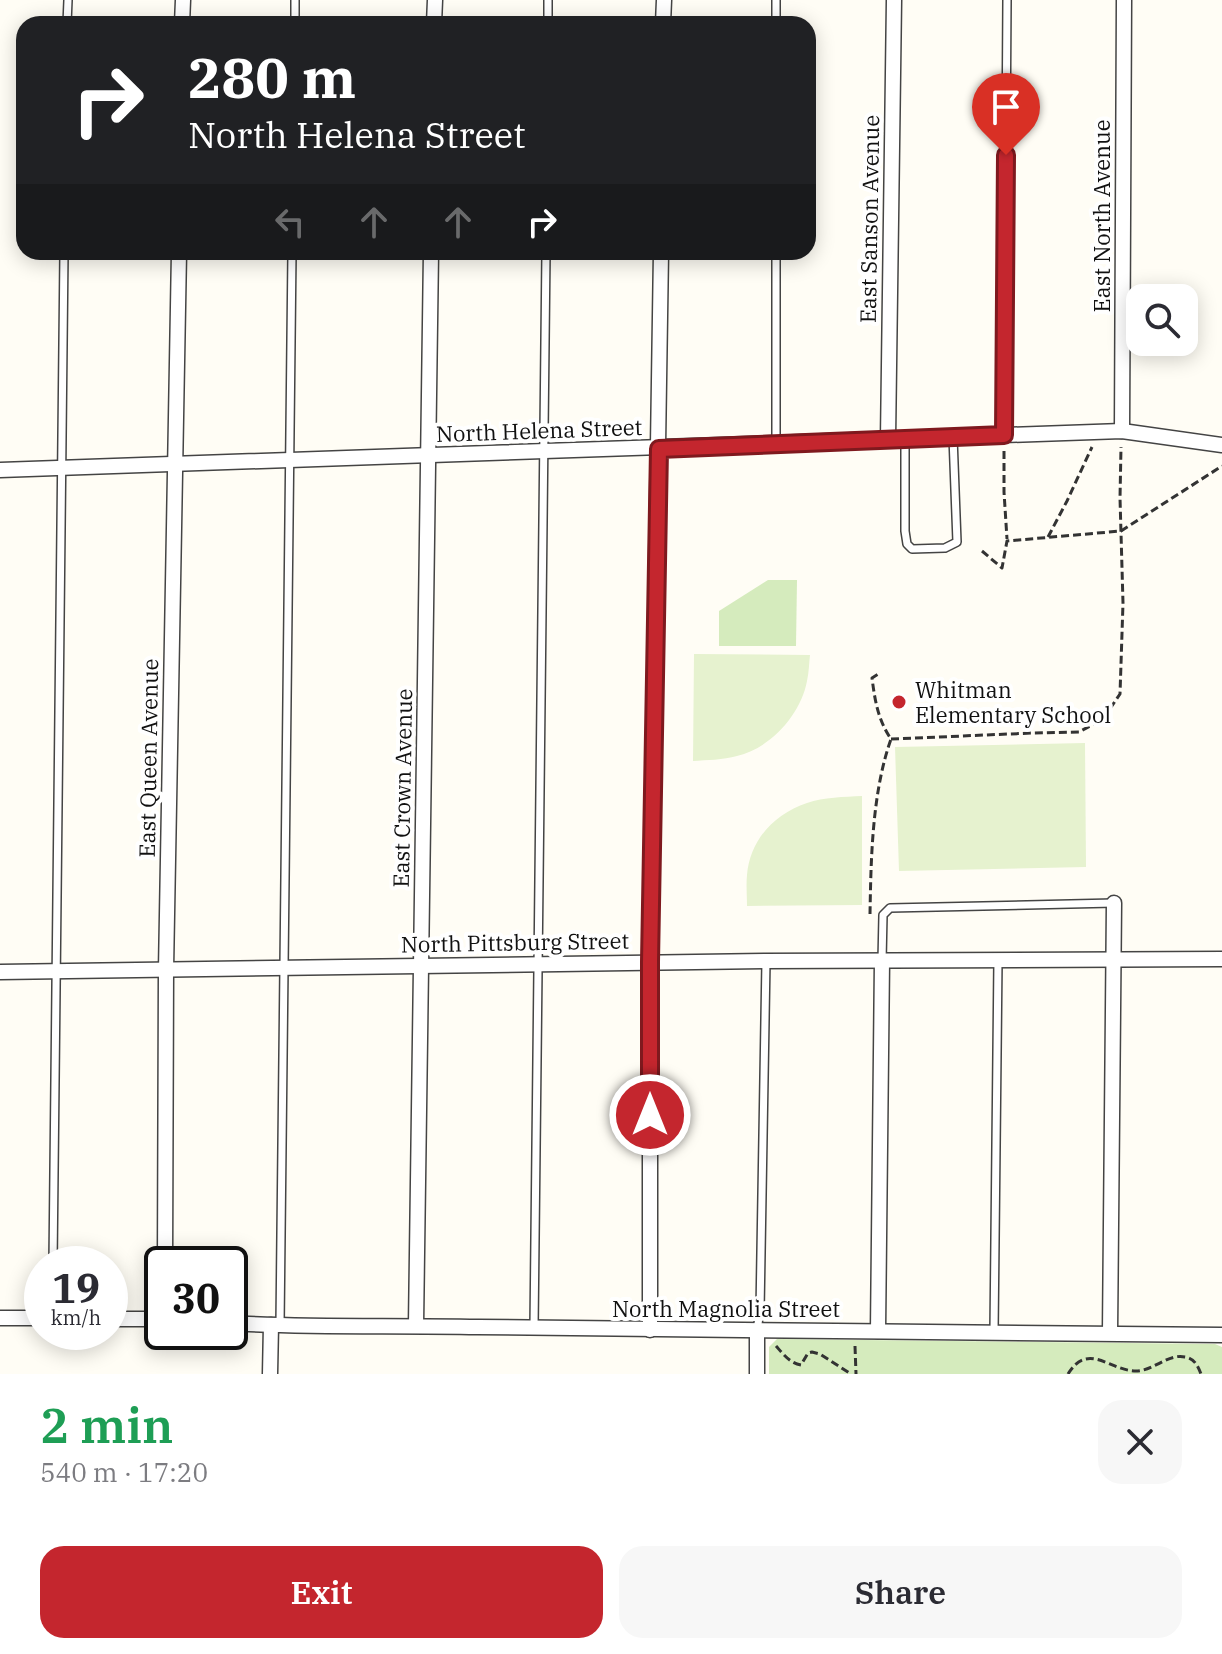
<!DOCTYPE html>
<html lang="en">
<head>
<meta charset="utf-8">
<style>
	:root { --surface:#fff; --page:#f7f7f7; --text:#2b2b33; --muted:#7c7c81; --accent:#c4262e }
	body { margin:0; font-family:"IBM Plex Serif",serif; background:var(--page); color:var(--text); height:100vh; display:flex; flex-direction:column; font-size:30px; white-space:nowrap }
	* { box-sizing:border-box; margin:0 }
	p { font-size:26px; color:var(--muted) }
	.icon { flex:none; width:44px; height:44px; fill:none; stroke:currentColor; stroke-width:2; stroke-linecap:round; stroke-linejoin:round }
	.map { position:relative; height:1374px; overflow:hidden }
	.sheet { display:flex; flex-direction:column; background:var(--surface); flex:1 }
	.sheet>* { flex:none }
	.hud { position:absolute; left:16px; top:16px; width:800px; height:244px; border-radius:24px; box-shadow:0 4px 20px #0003; background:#202124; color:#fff; overflow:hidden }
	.fabs { position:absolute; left:1126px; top:284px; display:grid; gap:16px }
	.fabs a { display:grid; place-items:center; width:72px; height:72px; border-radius:16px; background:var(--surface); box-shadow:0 4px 20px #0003; font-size:40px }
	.speed { position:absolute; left:24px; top:1246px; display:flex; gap:16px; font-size:40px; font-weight:700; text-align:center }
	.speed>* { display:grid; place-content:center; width:104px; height:104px; border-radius:50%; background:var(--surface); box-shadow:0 4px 20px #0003; line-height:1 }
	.speed small { font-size:20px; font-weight:400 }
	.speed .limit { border:4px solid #111; border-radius:12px; background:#fff; color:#111 }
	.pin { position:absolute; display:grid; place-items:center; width:68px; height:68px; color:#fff; margin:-82px -34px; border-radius:50% 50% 50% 0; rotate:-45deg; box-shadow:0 0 8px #0007 }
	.pin .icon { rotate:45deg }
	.me { position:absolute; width:88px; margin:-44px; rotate:0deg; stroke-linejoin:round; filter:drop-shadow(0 0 6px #0008) }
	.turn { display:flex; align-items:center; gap:28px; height:168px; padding:0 40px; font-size:36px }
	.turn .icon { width:104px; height:104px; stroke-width:2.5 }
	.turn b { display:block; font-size:56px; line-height:68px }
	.lanes { display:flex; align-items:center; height:76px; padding:0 40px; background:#0003; justify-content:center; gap:40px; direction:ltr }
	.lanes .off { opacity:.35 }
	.round { display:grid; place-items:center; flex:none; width:84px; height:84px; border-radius:24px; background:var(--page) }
	.overview { display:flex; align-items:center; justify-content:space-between; height:136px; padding:0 40px }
	h1 { font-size:48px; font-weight:600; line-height:60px; color:#1e9e55 }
	.primary-button { display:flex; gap:16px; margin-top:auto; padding:16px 40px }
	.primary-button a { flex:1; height:92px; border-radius:24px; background:var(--accent); color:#fff; font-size:32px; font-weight:600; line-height:92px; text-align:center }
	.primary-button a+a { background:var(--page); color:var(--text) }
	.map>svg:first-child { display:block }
	.green { fill:#d5ebbd }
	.pitch { fill:#e6f2cf }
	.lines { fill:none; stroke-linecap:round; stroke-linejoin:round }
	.service-casing { stroke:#444; stroke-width:10 }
	.minor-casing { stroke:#444; stroke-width:17 }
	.path { stroke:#333; stroke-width:3; stroke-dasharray:8 4; stroke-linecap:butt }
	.service { stroke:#fff; stroke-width:7 }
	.minor { stroke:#fff; stroke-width:14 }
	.route-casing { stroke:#7f191e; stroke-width:20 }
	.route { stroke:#c4262e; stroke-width:14 }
	.poi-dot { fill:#c4262e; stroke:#fff; stroke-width:3 }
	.labels { text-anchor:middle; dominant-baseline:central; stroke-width:8; stroke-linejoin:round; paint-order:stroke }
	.street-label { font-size:22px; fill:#111; stroke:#fff }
	.poi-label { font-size:22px; fill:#111; stroke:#fff; text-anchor:start }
</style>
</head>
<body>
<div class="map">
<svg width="1222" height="1374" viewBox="0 0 1222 1374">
	<rect width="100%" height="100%" fill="#fffdf5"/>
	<g class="green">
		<path d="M768 580H797L796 646H719V611Z"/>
		<path d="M777 1339 1215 1344 1222 1347V1374H769V1347Z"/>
	</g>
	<g class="pitch">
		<path d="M694 654 810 655C809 663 809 672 807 681 801 714 771 748 737 756 723 760 707 760 693 761Z"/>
		<path d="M1085 743 1086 867 899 871 895 747Z"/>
		<path d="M862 796V905L747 906C747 895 746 885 747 875 750 840 774 814 807 803 824 797 844 797 862 796Z"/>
	</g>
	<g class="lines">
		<g class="service-casing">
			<g id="service">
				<path d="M67 24 68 0"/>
				<path d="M295 24V0"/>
				<path d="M548 24V0"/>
				<path d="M776 24V0"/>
				<path d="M1004 435 1007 0"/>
				<path d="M905 439V531L907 544 912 549 945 548 957 542 953 437"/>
				<path d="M776 444V252"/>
				<path d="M882 961 883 915 890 908 1114 903"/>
				<path d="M53 1264 64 252"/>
				<path d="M280 1325 292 252"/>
				<path d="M534 1328 546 252"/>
				<path d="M757 1330 760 1311 766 961"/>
				<path d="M994 1332 998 960"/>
			</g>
		</g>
		<g class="minor-casing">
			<g id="minor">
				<path d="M182 24 183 0"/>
				<path d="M434 24 435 0"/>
				<path d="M663 24 664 0"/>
				<path d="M1122 431 1124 0"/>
				<path d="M888 439 894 0"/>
				<path d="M0 470 1122 431 1222 445"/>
				<path d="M0 972 766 961 1222 959"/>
				<path d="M165 1264 166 970 179 252"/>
				<path d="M0 1318H42"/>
				<path d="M110 1319H162"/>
				<path d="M230 1323C312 1328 395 1325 478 1327 726 1332 974 1331 1222 1335"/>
				<path d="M416 1325 431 252"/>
				<path d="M650 1330V962L661 252"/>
				<path d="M878 1331 882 961"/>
				<path d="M1110 1333 1114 903"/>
				<path d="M270 1374 271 1325"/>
				<path d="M757 1374V1332"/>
			</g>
		</g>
		<g class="path">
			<path d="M1004 451V492L1007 539"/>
			<path d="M1048 537 1067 501 1092 447"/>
			<path d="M982 551 1002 568 1007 541 1121 531 1222 466"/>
			<path d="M891 739 1033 733 1079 732 1103 719 1120 694 1123 603 1120 498 1121 447"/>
			<path d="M870 914C871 858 872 793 891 739 878 720 875 701 872 678L880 673"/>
			<path d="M776 1346C784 1355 790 1363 801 1365L808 1353 812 1352 820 1354 851 1374"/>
			<path d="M855 1346 856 1374"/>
			<path d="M1068 1374C1088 1341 1110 1371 1136 1371 1153 1371 1169 1353 1185 1357 1194 1358 1198 1366 1201 1374"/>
		</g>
		<use href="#service" class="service"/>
		<use href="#minor" class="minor"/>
	</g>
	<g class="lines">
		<g class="route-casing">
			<path id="route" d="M650 1115V962L659 449 1004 435 1006 155"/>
		</g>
		<use href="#route" class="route"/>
	</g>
	<circle class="poi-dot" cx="899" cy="702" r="8"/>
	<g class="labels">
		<g class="street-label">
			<text transform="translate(1101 216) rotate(-90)">East North Avenue</text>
			<text transform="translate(869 219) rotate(-89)">East Sanson Avenue</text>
			<text transform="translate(539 430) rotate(-2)">North Helena Street</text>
			<text transform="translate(148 758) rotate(-89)">East Queen Avenue</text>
			<text transform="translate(402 788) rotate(-89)">East Crown Avenue</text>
			<text transform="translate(515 942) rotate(-1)">North Pittsburg Street</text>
			<text x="726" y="1308">North Magnolia Street</text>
		</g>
		<g class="poi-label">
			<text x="915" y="689">Whitman<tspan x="915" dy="25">Elementary School</tspan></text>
		</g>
	</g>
</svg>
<div class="fabs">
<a><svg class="icon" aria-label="search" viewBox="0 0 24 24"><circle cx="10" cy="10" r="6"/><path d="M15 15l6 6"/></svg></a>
</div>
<div class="speed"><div>19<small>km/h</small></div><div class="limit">30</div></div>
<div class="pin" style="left:1006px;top:155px;background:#d93025"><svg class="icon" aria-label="arrive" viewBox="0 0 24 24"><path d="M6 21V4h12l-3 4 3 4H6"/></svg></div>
<svg class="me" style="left:650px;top:1115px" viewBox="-20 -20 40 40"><circle r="17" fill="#c4262e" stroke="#fff" stroke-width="3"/><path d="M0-11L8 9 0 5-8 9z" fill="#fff"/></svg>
<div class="hud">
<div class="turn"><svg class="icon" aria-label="right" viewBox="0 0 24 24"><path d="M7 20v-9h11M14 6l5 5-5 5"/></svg><div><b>280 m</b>North Helena Street</div></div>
<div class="lanes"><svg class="icon off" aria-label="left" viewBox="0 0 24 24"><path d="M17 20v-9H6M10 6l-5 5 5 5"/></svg><svg class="icon off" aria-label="ahead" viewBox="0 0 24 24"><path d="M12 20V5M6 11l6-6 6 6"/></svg><svg class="icon off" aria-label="ahead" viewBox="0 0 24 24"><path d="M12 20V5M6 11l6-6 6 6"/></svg><svg class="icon" aria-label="right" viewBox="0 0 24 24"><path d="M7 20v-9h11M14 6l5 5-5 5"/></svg></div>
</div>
</div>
<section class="sheet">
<div class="overview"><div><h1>2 min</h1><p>540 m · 17:20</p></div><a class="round"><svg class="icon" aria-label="close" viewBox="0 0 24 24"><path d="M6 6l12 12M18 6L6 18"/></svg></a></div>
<div class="primary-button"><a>Exit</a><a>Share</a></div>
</section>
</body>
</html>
